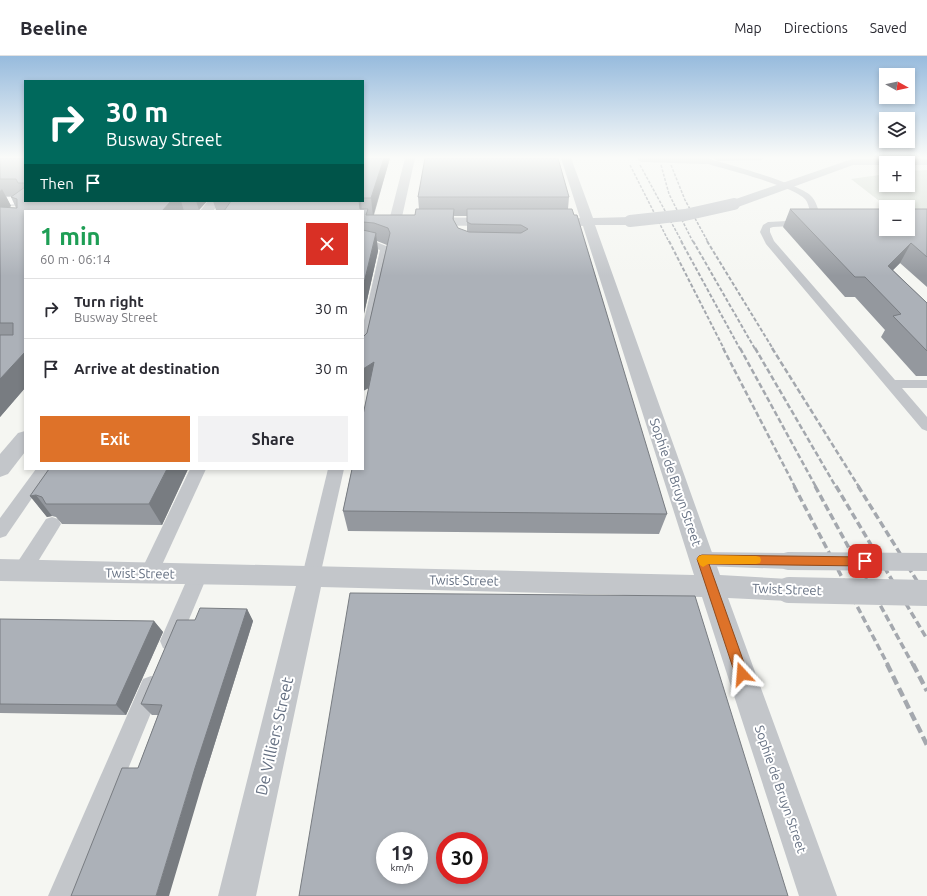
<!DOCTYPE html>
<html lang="en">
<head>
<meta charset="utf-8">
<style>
	:root { --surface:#fff; --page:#f2f2f3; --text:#2b2b33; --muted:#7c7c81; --line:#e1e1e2; --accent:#de7229 }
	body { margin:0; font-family:Ubuntu,sans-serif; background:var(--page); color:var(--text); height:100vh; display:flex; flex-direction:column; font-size:15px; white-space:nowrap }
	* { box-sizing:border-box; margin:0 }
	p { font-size:13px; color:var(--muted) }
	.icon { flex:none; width:22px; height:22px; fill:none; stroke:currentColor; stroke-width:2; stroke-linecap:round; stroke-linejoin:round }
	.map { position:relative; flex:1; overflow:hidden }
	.details { position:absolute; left:24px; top:154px; width:340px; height:260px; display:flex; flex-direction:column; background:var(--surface); border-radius:0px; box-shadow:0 2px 6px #0003 }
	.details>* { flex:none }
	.hud { position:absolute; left:24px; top:24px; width:340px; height:122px; border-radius:0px; box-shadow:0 2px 6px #0003; background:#00695c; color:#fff; overflow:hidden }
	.needle { width:26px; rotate:98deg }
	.fabs { position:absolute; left:879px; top:12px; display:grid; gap:8px }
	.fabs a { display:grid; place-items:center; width:36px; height:36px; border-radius:0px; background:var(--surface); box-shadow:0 2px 6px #0003; font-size:20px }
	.speed { position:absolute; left:376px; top:776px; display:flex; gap:8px; font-size:20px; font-weight:700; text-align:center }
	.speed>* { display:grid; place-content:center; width:52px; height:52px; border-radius:50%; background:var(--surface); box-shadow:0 2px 6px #0003; line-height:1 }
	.speed small { font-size:10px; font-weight:400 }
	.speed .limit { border:6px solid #d22; background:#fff; color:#111 }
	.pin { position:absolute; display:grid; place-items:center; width:34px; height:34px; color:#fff; margin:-17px; border-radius:8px; box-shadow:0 2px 6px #0006 }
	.me { position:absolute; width:44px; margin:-22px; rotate:341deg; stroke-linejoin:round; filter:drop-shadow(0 0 3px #0008) }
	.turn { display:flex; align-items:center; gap:14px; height:84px; padding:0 16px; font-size:18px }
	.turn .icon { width:52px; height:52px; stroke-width:2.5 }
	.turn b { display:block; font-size:28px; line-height:34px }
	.then { display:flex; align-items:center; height:38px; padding:0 16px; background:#0003; gap:8px; font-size:15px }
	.round { display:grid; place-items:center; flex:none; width:42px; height:42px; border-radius:0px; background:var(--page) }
	.headline { display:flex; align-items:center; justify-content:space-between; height:68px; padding:0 16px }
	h1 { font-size:24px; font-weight:700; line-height:30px; color:#1e9e55 }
	.action { display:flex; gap:8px; margin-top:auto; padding:8px 16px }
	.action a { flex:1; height:46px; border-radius:0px; background:var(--accent); color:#fff; font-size:16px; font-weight:700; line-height:46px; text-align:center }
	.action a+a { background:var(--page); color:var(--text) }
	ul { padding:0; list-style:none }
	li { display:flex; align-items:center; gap:12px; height:60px; padding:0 16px; border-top:1px solid var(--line) }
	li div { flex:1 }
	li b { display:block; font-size:15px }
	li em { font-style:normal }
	header { display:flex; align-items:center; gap:24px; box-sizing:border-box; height:56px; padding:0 20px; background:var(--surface); border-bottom:1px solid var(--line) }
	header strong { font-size:19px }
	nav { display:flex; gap:22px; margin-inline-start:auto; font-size:14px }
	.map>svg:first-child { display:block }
	.green { fill:#d5dcd3 }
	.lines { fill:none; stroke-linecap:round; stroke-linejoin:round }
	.secondary-casing { stroke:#b6b9be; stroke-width:2 }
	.service { fill:#c3c6ca; fill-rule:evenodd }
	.minor { fill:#c3c6ca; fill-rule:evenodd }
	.secondary { fill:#fff; fill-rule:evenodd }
	.rail-far4 { stroke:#a4a8ae; stroke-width:1.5; stroke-dasharray:3 1.5; stroke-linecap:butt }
	.rail-far3 { stroke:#a4a8ae; stroke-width:2; stroke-dasharray:4 2; stroke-linecap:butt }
	.rail-far2 { stroke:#a4a8ae; stroke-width:2.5; stroke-dasharray:5.5 2.5; stroke-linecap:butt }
	.rail-far1 { stroke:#a4a8ae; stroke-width:3.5; stroke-dasharray:7 3.5; stroke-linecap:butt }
	.rail { stroke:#a4a8ae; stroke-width:4.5; stroke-dasharray:9 4.5; stroke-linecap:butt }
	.service-bridge-far1 { stroke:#c3c6ca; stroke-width:8 }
	.service-bridge { stroke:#c3c6ca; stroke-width:18 }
	.minor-bridge-far1 { stroke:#c3c6ca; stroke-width:12 }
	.minor-bridge { stroke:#c3c6ca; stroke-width:26 }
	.wall { fill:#94989e; fill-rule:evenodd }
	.shaded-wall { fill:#787c81 }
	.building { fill:#acb1b8; stroke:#787c81; fill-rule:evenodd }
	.route { fill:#de7229; stroke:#904a1b }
	.slow { fill:#f59e0b }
	.labels { text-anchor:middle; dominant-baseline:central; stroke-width:4; stroke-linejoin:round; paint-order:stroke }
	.street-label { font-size:13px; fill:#657082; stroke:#fff }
	.near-street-label { font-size:16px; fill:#657082; stroke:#fff }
</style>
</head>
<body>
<header>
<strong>Beeline</strong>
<nav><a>Map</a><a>Directions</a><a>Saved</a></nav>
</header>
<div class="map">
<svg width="927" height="840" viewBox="0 0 927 840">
	<rect width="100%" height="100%" fill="#f5f6f2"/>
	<path class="green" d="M927 114V157H908V151H887L851 123 886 118V129H908V115Z"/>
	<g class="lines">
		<g class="secondary-casing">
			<path id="secondary" d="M0 141H25V145H31L29 148 0 149Z"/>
		</g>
		<g class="service">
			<path d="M701 102H707C726 108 802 128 812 141 818 148 819 158 822 167L820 169H814C809 161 811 150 805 143 794 130 721 112 701 106Z"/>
			<path d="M714 102H764L761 104 717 105Z"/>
			<path d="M806 164 811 167 809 169 773 171 770 172V176L774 185 895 324H927V332H902L927 361V375L922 373 766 188 760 176 763 169 768 166Z"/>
			<path d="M363 185 376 186 389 191 390 196 369 296 367 299 363 300V269L380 194 374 192 363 191Z"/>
			<path d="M36 413H52L6 480 0 482V462Z"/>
			<path d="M190 413H206L156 522 149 525 142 522 140 517Z"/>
			<path d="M328 413H344L320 520 318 526 311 528 304 526 302 520Z"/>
			<path d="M52 461 58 463 61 468 58 473 29 520 22 523 15 520 13 515 15 510 46 463Z"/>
			<path d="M702 496 788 497 794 500 797 505 794 510 788 513 702 510 696 508 693 503 696 498Z"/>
			<path d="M199 510 206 512 208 518 180 585 177 592 170 594 163 592 160 585 192 512Z"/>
			<path d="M151 620 159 623 162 630 76 840H48L143 623Z"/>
		</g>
		<g class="minor">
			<path d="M405 102H415L402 161 498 162 502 163 504 166 502 169 498 170 363 169V161H390Z"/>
			<path d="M561 102H571L593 162 630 161 634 162 636 165 634 168 630 169H595L720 519 789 523 798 526 802 534 798 542 789 545 728 542 837 840H799L702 541 321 531 256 840H218L296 530 0 525V503L694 519 583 170 570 169 568 166 570 163 580 162Z"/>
			<path d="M852 103H927V109H908V107H886V109H853L738 151H730L728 148 730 145Z"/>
			<path d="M208 145H221L213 155H200Z"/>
			<path d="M25 375V396L8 418 0 421V398L18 377Z"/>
		</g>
		<use href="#secondary" class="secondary"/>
		<g class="rail-far4">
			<path d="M630 109 669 186"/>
			<path d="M640 109 682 186"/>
			<path d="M661 109 669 138 693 186"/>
			<path d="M671 109 685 144 708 186"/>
		</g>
		<g class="rail-far3">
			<path d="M669 185 724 293"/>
			<path d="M681 185 740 293"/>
			<path d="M693 185 755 293"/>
			<path d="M707 185 773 293"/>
		</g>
		<g class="rail-far2">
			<path d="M723 292 795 431"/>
			<path d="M740 292 816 431"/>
			<path d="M755 292 836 431"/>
			<path d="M772 292 859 431"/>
		</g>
		<g class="rail-far1">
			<path d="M794 430 888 609"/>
			<path d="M815 430 913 609"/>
			<path d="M836 430 927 583"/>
			<path d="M858 430 927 541"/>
		</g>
		<g class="rail">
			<path d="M887 608 927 689"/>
			<path d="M913 608 927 635"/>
		</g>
		<path class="service-bridge-far1" d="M642 102 704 104"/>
		<path class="service-bridge" d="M788 505 927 506"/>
		<path class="minor-bridge-far1" d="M630 165 685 159 734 148"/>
		<path class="minor-bridge" d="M789 534 927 537"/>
	</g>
	<g class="wall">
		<path d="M0 102H25V145H207L199 154 184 155H25V332L0 361ZM6 140H13L11 141 16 152H9L11 150Z"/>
		<path d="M363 102H390L374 159H415L419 153 418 141H569L568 153 667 458 659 478 348 475 343 455 369 332 363 335V280H364L367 277 387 189 377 185 378 195 363 262V166L225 154H216L213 145H363ZM454 160H467V176L458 172 454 165Z"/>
		<path d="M790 153H927V231L900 207 893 214 927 247V320H916L881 281 885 274 855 241H845L783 171Z"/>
		<path d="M49 413H188L162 469 62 468 56 461 52 460 47 461 30 440Z"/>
		<path d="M247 553 253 565 204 722 138 712 158 659H152L141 648 195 564Z"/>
		<path d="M0 563 154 565 163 576 126 659 0 657Z"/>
	</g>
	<g class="shaded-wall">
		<path d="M384 102H390L373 160 371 142Z"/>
		<path d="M2 133 11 150 0 158V135Z"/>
		<path d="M171 145H181L184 155H162Z"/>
		<path d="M196 145H207L199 154Z"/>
		<path d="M359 145H361L362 155H360Z"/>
		<path d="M376 177 378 195 363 262V231Z"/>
		<path d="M911 187 900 207 877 230 888 210Z"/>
		<path d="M25 296V332L0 361V323Z"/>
		<path d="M374 306 377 327 363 335V313Z"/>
		<path d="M167 413H188L162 469 149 448Z"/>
		<path d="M36 439 52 460 47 461 30 440Z"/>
		<path d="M247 553 253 565 204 722 169 840H156L195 712Z"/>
		<path d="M154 565 163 576 126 659 116 649Z"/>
	</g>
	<g class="building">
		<path d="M0 102H25V127H18L16 123H0Z"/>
		<path d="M363 102H384L371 142H363Z"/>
		<path d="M425 102H558L569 141H418Z"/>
		<path d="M25 131V145H171L162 155H25V296L0 323V279H13V267H0V151L17 152V143L11 141Z"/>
		<path d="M231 145H359L360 153H368L366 159H415L416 153H454L453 163 458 172 469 176 521 177 528 173 521 169 471 168 467 166V153H572L574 159H577L667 458 343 455 352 413H363V359L374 306 363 313V280H364L367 277 390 177 388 172 374 167 363 166V155H224Z"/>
		<path d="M790 153H886V173H908V153H927V201L911 187 888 210 927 247V295L893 260 901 258 865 221H855Z"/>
		<path d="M363 174 376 177 363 231Z"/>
		<path d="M49 413H167L149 448H46L42 441 36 439 30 440Z"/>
		<path d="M350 537 695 540 788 840H299ZM385 785H419V819H385ZM445 785H479V819H445Z"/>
		<path d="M200 552 247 553 195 712 156 840H71L122 712H138L162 649 141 648 177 564H195Z"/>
		<path d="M0 563 154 565 116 649 0 648Z"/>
	</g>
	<linearGradient id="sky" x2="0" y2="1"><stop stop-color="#97bbdd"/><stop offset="0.46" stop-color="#fafbf9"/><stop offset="1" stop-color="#fafbf9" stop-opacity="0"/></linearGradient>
	<rect width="927" height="220" fill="url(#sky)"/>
	<path class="route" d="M702 499 865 501 869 502 871 505 869 508 865 510 709 508 748 618 746 623 742 624 737 623 735 618 697 503 699 500Z"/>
	<path class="slow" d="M702 499 756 500 760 501 761 504 760 507 756 508H708L703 511 700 509 697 503 699 500Z"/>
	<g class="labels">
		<g class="street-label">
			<text transform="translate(676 426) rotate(71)">Sophie de Bruyn Street</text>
			<text transform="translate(140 517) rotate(1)">Twist Street</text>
			<text transform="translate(464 524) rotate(1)">Twist Street</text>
			<text transform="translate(787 533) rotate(2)">Twist Street</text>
			<text transform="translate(781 733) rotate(71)">Sophie de Bruyn Street</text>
		</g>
		<g class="near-street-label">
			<text transform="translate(274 680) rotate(-77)">De Villiers Street</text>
		</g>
	</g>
</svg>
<div class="fabs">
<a><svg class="needle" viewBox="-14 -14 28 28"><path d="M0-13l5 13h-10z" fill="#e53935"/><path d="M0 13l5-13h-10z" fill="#7c7c81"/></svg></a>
<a><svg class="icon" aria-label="layers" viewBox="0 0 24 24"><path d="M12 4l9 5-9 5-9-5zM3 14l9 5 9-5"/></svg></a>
<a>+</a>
<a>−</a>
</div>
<div class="speed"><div>19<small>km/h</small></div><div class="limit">30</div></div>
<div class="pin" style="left:865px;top:505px;background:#d93025"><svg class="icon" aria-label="arrive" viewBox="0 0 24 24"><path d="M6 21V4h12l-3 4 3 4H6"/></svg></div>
<svg class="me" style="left:742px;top:618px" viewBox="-20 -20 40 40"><path d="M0-17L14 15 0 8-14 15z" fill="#de7229" stroke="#fff" stroke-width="4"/></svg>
<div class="hud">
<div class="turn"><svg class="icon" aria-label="right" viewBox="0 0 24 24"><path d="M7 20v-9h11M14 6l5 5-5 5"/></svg><div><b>30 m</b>Busway Street</div></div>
<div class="then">Then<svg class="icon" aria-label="arrive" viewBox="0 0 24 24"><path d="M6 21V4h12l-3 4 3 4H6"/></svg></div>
</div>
<section class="details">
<div class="headline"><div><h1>1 min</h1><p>60 m · 06:14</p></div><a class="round" style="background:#d93025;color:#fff"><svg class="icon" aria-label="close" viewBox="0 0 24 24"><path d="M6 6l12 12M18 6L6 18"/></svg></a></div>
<ul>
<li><svg class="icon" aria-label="right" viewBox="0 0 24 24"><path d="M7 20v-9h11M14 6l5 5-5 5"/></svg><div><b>Turn right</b><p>Busway Street</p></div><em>30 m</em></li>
<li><svg class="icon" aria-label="arrive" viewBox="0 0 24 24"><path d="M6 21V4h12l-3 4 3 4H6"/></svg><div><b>Arrive at destination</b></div><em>30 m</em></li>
</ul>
<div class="action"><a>Exit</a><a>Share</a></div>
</section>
</div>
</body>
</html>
